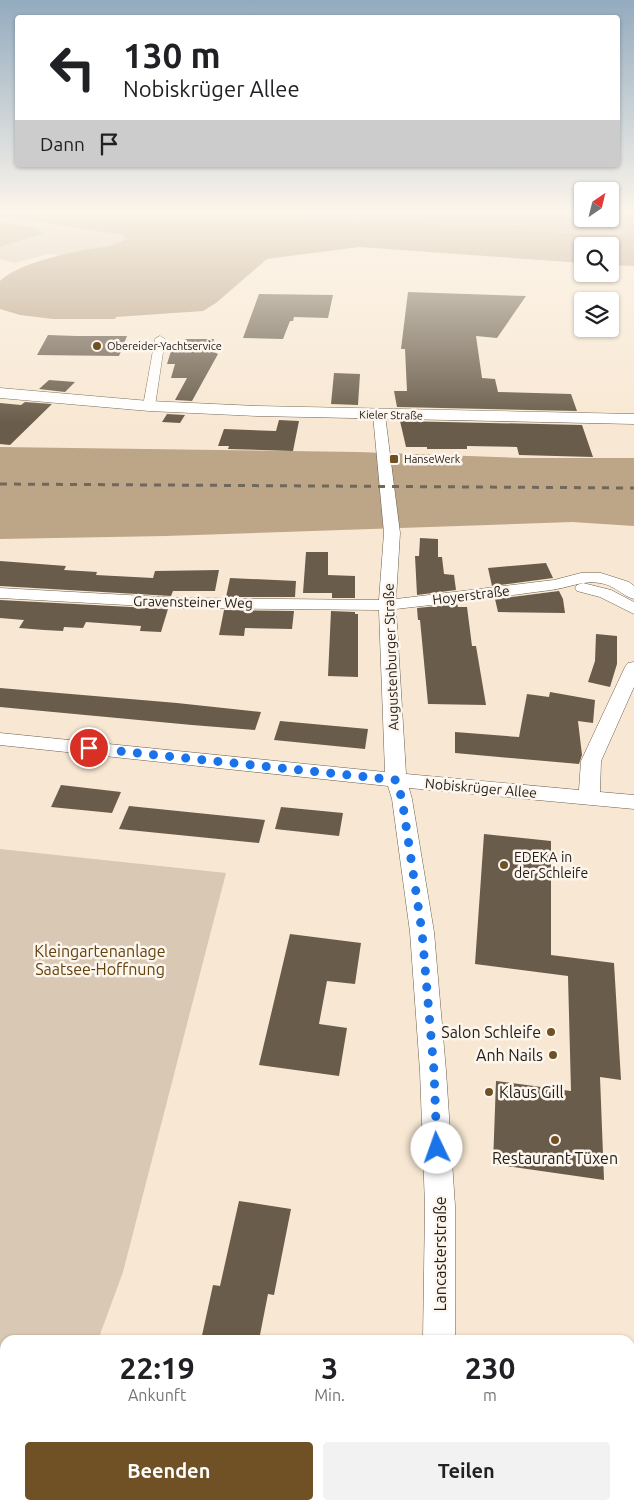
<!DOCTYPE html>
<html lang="de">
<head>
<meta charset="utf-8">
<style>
	:root { --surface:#fff; --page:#f2f2f2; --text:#202124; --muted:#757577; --accent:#6f5125 }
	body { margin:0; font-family:Ubuntu,sans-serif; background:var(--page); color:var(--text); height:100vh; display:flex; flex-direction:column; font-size:19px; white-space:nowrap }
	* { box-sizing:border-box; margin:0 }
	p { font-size:16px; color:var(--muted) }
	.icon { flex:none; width:28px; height:28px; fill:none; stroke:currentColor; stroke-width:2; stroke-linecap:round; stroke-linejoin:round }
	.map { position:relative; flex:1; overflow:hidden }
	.drawer { position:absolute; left:0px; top:1335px; width:635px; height:175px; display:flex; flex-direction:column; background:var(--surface); border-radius:15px 15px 0 0; box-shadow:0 1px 4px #0004 }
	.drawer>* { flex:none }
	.guide { position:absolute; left:15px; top:15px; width:605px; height:152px; border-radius:5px; box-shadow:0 1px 4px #0004; background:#fff; color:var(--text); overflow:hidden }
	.needle { width:32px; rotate:35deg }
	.fabs { position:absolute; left:574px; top:182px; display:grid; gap:10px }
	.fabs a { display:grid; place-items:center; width:45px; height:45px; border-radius:5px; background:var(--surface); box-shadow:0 1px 4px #0004; font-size:25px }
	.pin { position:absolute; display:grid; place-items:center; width:42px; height:42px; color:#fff; margin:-21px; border:2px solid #fff; border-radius:50%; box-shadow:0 1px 5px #0007 }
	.me { position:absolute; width:55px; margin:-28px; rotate:357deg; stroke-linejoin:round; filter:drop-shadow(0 0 4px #0008) }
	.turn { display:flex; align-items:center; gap:18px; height:105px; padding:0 25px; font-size:22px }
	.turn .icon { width:65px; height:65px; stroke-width:2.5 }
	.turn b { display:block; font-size:35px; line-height:42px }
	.then { display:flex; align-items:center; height:48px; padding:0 25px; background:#0003; gap:10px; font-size:19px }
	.eta { display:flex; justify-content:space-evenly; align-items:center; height:85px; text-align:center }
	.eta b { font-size:30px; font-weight:700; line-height:35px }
	.cta { display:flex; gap:10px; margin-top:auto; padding:10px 25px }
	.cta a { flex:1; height:58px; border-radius:5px; background:var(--accent); color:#fff; font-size:20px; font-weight:700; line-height:58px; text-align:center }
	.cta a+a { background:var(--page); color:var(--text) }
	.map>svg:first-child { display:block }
	.green { fill:#d9c9b4 }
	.forest { fill:#bda688 }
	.water { fill:#b59e81 }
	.building { fill:#695c4a }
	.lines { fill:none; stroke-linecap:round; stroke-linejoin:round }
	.minor-casing { stroke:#6c5f4d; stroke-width:1 }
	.secondary-casing { stroke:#6c5f4d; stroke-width:1 }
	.minor { fill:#fff; fill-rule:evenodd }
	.secondary { fill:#fff; fill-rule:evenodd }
	.rail { stroke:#71685b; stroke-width:3; stroke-dasharray:7 7; stroke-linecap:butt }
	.route { stroke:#1a73e8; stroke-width:9; stroke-dasharray:0 16.2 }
	.poi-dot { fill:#6f5125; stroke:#fdf6ee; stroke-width:2 }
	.labels { text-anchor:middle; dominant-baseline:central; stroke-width:5; stroke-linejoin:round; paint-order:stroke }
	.far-poi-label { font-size:11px; fill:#262018; stroke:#fdf6ee; text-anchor:start }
	.far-street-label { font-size:11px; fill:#262018; stroke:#fdf6ee }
	.street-label { font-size:14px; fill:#262018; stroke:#fdf6ee }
	.poi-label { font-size:14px; fill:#262018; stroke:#fdf6ee; text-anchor:start }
	.near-park-label { font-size:16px; fill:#63420d; stroke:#fdf6ee }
	.near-poi-label { font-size:16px; fill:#262018; stroke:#fdf6ee; text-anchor:end }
	.near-street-label { font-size:16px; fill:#262018; stroke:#fdf6ee }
</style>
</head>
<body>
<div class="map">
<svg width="634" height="1510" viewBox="0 0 634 1510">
	<rect width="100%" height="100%" fill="#f8e8d3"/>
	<g class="green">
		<path d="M295 213H348L366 219 316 217Z"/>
		<path d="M0 216 123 235 125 239 114 245 64 256 49 254 14 263 0 259Z"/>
		<path d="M0 849 226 873 123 1272 98 1340H5V1505H37L35 1510H0Z"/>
	</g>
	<g class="forest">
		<path d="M348 213H582V219H610V213H634V234L619 235 551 232 366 219Z"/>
		<path d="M0 222 36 228 44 233 0 247Z"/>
		<path d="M0 447 358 452 522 458H634V526L572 522 166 536 0 539Z"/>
	</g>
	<path class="water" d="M0 213H295L316 217 366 219 551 232 619 235 634 234V266L610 265V246H582V263L359 247 267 259 216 303 203 311 116 317 115 319H53L20 315 0 309V281C18 264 60 255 84 250 98 248 113 247 125 239L123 235 0 216Z"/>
	<g class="building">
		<path d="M408 292 526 296 497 338 476 336 482 378 495 379 498 392 571 394 577 411 397 407 394 391H407L405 349H401Z"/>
		<path d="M259 294 333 295 328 318 294 317 293 321H290L283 339 243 338Z"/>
		<path d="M48 335 76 336H127L119 356 37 355Z"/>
		<path d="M185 339H214L212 351 218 354 192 401 175 400 187 378H171L175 364H167L172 348H183Z"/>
		<path d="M334 373 360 374 358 405 331 404Z"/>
		<path d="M49 380 75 382 65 392 39 389Z"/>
		<path d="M25 402 52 404 10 445 0 444V403L21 405Z"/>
		<path d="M167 414 185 415 180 423 162 422Z"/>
		<path d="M279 420 299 421 293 451 228 449 229 446H218L224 429 276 431Z"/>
		<path d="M400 421 582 425 593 457 519 455 517 447 467 446V449H427V447H406Z"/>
		<path d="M420 538 438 539V557H442L444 574 454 575 456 590 417 595 415 556H419Z"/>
		<path d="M306 552H328V575L355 576V598H332V593H303Z"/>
		<path d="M0 561 66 566 64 570 97 572 96 575 153 578 155 571 219 570 215 591H173L171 596 0 586Z"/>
		<path d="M546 563 553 578 492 586 488 568Z"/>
		<path d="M230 578 296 581 295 597H226Z"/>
		<path d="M559 591 563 599 565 613 498 612 495 599Z"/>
		<path d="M0 600 168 609 161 632 140 631 141 626 86 622 83 628 64 627 63 631 44 630 19 628 24 620 0 618Z"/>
		<path d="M457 604 458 607H467L472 646H476L486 705 428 704 420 620H418L417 608Z"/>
		<path d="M224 610 294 611 292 629 245 628 244 636 219 635Z"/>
		<path d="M331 611 355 612V614H358V677L328 676Z"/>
		<path d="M596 634 617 636V664L610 687 588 682 595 661Z"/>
		<path d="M0 688 177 703 261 712 255 730 192 725 0 707Z"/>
		<path d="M550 692 595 700 593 723 578 721 582 755 579 764 455 753V732L519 737 527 694 549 697Z"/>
		<path d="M280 721 368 729 365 749 274 740Z"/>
		<path d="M61 785 121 792 112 813 51 807Z"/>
		<path d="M129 806 265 820 259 843 119 829Z"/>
		<path d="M281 807 343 813 339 836 275 829Z"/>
		<path d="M484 834 551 841V955L614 963 621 1080 600 1077 604 1180 493 1164 496 1081 571 1091 568 976 475 964Z"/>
		<path d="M290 934 361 943 355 984 327 981 319 1024 347 1028 339 1076 259 1065Z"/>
		<path d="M239 1201 291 1209 274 1295 268 1294 259 1340H201L213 1285 220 1286Z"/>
	</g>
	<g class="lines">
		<g class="minor-casing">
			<g id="minor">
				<path d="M160 336 165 339 155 406 149 410 143 406 155 339Z"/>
				<path d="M379 411 385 415 400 533 396 599 554 580 581 573H601L629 582 634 586V599C622 596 615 585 600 583 583 580 568 588 551 590 500 597 447 603 396 609L406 774 579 790 581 761 625 667 628 663 634 662V687L601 761 600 792 634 795V809L409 788 412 799 434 932 446 1071 455 1206V1340H423L425 1206 420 1071 410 932 392 799 388 786 0 745V733L385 772 379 610 181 608 0 598V588L181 598 379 600 384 533 373 415Z"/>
				<path d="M583 583 611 590 634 602V614L600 597 577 591 575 588 577 585Z"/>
				<rect x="407" y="1505" width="36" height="5"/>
			</g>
		</g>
		<g class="secondary-casing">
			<path id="secondary" d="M0 388 149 401 257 406 634 414V424L257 416 149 411 0 398Z"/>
		</g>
		<use href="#minor" class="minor"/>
		<use href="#secondary" class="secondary"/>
		<path class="rail" d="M0 484 634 488"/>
	</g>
	<linearGradient id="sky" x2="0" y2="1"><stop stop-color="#93abbf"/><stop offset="0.5" stop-color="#fcf5eb"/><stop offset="1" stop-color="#fcf5eb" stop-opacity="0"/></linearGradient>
	<rect width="634" height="424" fill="url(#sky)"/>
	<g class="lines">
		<path class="route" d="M89 748 396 780 402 799 422 932 434 1071 437 1148"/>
	</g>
	<g class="poi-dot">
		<circle cx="97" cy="346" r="5"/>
		<rect x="389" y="454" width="10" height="10" rx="2.5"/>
		<circle cx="504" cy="865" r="5"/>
		<circle cx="551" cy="1032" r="5"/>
		<circle cx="553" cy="1055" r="5"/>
		<circle cx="489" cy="1092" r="5"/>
		<circle cx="555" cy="1140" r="5"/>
	</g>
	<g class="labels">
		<g class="far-poi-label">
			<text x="107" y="346">Obereider-Yachtservice</text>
			<text x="404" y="459">HanseWerk</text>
		</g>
		<g class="far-street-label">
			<text transform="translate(391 415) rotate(1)">Kieler Straße</text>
		</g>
		<g class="street-label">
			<text transform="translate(471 595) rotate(-7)">Hoyerstraße</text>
			<text transform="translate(193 602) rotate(1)">Gravensteiner Weg</text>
			<text transform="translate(391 657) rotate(-92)">Augustenburger Straße</text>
			<text transform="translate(481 788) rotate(5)">Nobiskrüger Allee</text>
		</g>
		<g class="poi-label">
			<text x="514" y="857">EDEKA in<tspan x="514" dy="16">der Schleife</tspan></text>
		</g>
		<g class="near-park-label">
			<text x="100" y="951">Kleingartenanlage<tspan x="100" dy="18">Saatsee-Hoffnung</tspan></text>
		</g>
		<g class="near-poi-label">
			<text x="541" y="1032">Salon Schleife</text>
			<text x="543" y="1055">Anh Nails</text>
			<text x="499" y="1092" text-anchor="start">Klaus Gill</text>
			<text x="555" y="1158" text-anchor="middle">Restaurant Tüxen</text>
		</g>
		<g class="near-street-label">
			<text transform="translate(440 1254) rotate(-90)">Lancasterstraße</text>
		</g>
	</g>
</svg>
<div class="fabs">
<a><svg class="needle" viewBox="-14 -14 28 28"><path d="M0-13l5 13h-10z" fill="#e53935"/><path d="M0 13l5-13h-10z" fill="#757577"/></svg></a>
<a><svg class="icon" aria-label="search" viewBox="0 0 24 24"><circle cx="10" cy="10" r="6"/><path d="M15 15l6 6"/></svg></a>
<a><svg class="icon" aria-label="layers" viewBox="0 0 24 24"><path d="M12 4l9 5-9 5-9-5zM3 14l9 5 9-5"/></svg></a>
</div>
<div class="pin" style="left:89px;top:748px;background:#d93025"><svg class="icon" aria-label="arrive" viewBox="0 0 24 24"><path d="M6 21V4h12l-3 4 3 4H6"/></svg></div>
<svg class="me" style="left:437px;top:1148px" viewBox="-20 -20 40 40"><circle r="19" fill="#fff"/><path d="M0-13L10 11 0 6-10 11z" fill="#1a73e8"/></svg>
<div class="guide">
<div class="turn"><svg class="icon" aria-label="left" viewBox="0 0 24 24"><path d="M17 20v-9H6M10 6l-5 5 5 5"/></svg><div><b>130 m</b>Nobiskrüger Allee</div></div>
<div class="then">Dann<svg class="icon" aria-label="arrive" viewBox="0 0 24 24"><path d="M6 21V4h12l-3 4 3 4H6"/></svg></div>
</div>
<section class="drawer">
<div class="eta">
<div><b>22:19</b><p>Ankunft</p></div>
<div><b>3</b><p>Min.</p></div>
<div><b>230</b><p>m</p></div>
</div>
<div class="cta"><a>Beenden</a><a>Teilen</a></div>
</section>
</div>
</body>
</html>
